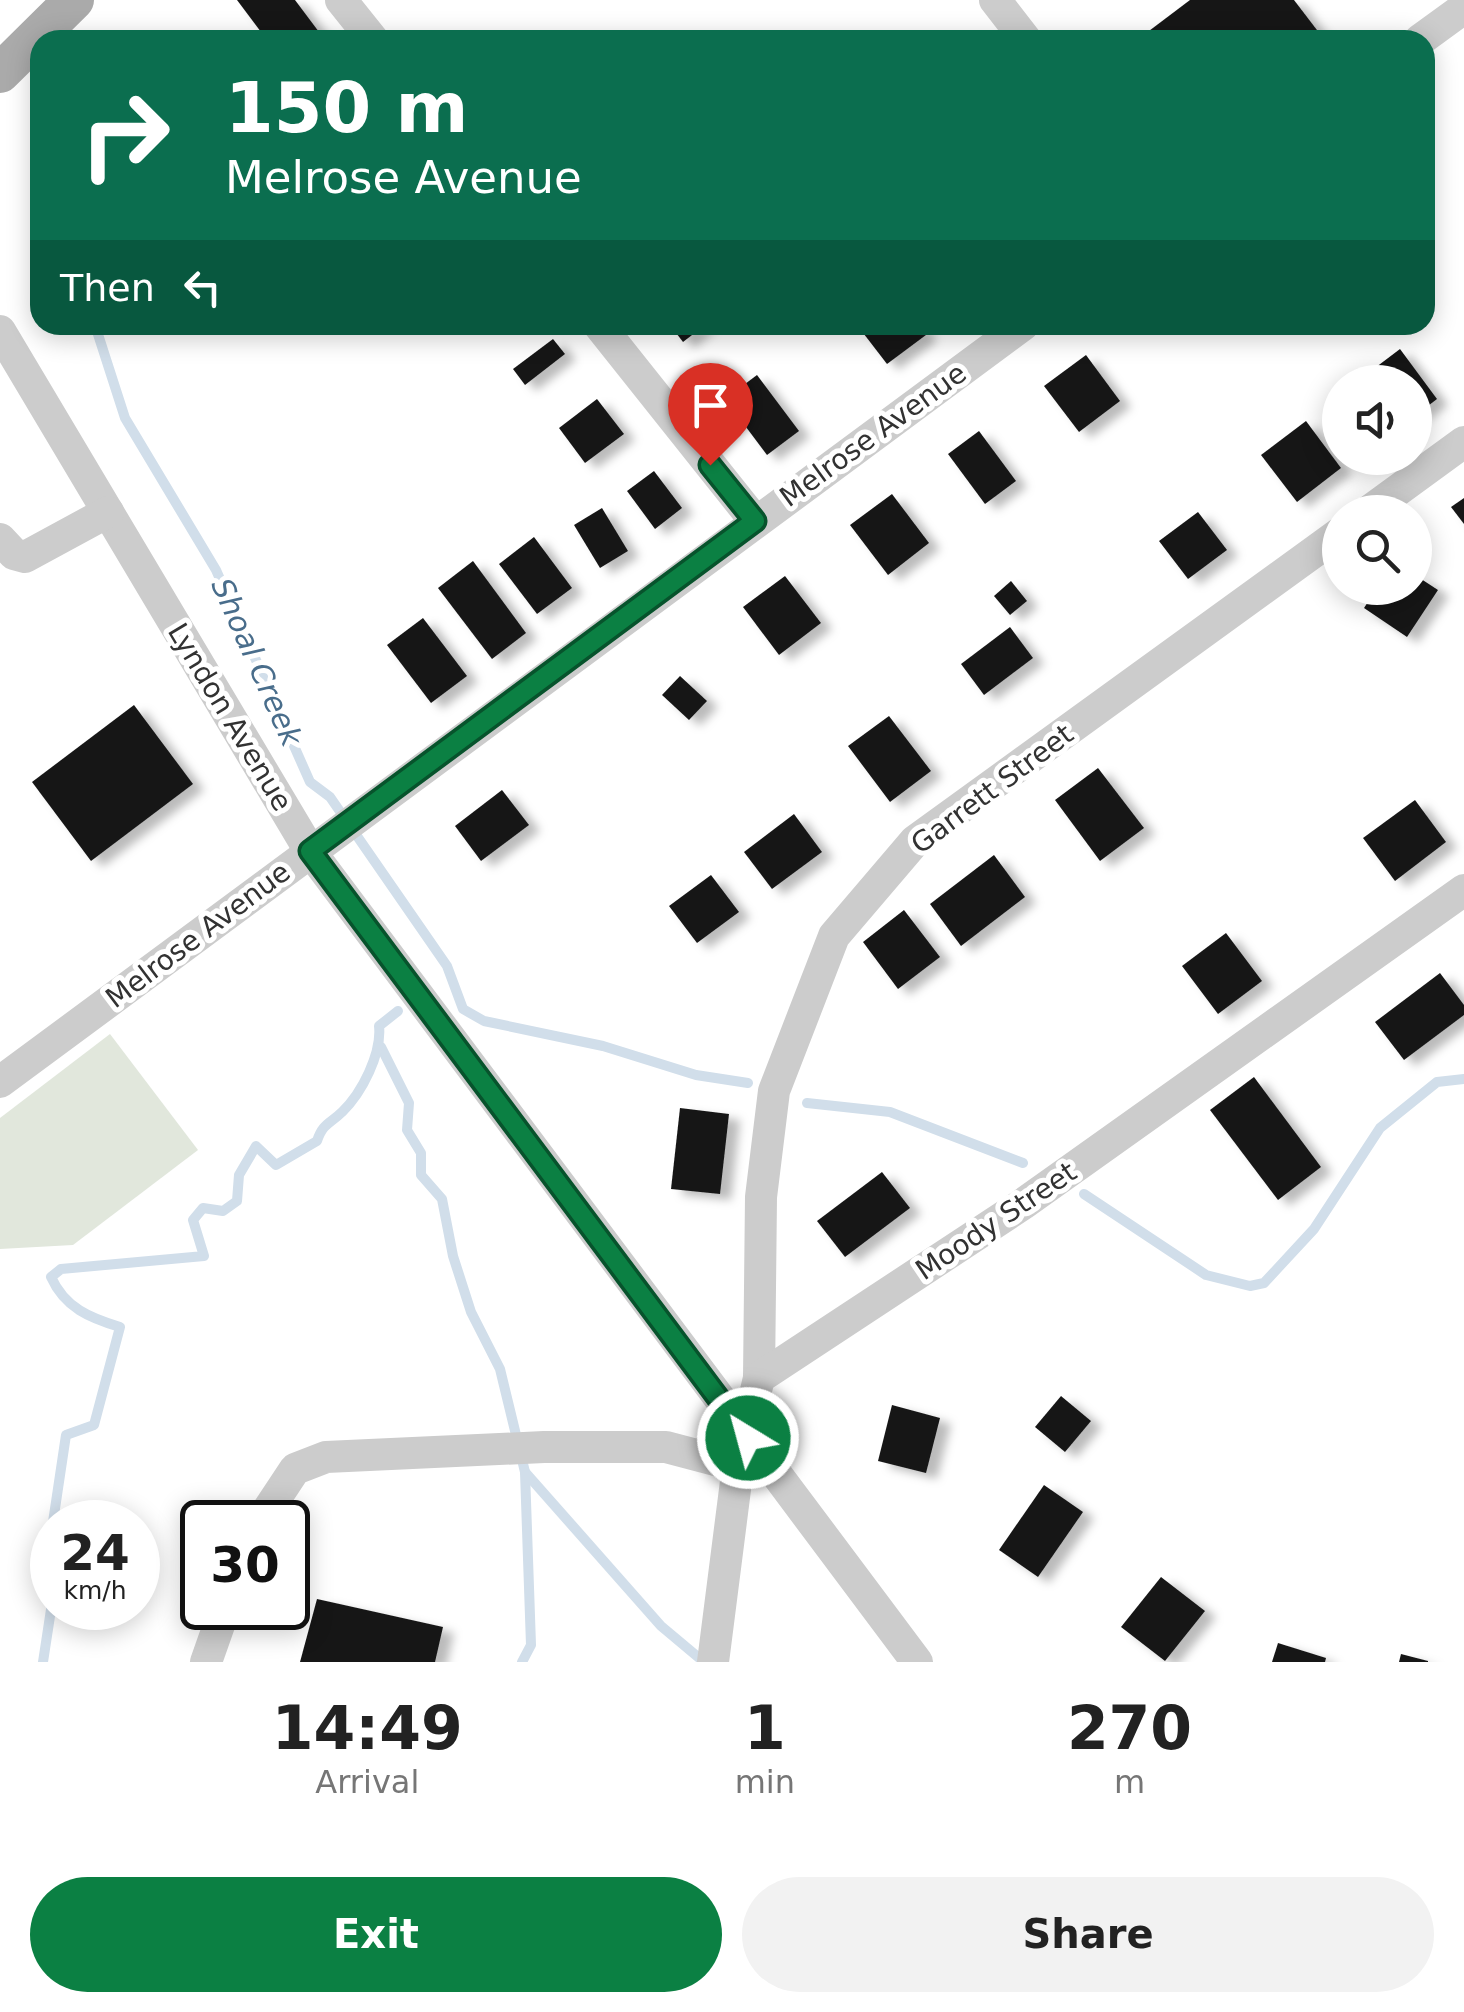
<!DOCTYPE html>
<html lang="en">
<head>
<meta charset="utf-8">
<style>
	:root { --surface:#fff; --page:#f2f2f2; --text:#222; --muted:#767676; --accent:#0b8043 }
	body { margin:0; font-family:"DejaVu Sans",sans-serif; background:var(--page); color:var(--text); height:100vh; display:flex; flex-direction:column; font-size:38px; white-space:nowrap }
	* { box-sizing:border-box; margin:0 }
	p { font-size:32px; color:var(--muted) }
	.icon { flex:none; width:55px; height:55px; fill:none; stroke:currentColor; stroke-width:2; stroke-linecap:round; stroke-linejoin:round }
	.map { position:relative; height:1662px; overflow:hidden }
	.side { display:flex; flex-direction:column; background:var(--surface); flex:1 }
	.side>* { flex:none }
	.banner { position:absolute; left:30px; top:30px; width:1405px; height:305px; border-radius:30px; box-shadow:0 5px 25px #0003; background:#0b6e4f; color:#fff; overflow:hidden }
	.controls { position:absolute; left:1322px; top:365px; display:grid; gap:20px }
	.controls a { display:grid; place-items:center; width:110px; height:110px; border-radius:50%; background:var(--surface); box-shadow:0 5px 25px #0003; font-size:50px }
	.speed { position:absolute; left:30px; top:1500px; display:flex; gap:20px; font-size:50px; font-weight:700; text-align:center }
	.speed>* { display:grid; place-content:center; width:130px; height:130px; border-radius:50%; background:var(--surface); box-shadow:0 5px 25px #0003; line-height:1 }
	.speed small { font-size:25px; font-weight:400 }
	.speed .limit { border:5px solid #111; border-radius:15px; background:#fff; color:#111 }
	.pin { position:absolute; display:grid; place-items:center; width:85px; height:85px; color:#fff; margin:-102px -42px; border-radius:50% 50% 50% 0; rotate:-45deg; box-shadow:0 0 10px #0007 }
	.pin .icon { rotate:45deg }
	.me { position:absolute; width:110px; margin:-55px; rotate:323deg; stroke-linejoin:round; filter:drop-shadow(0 0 8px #0008) }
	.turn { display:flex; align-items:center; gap:35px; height:210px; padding:0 30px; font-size:45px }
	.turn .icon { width:130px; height:130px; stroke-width:2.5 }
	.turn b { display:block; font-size:70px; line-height:85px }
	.then { display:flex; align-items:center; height:95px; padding:0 30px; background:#0003; gap:20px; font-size:38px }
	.eta { display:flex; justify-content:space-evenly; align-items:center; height:170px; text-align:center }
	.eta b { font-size:60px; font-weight:800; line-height:70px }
	.action { display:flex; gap:20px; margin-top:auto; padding:20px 30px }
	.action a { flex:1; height:115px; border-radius:60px; background:var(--accent); color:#fff; font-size:40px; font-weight:800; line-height:115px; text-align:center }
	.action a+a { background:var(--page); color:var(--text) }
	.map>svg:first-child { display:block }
	.green { fill:#e1e7dc }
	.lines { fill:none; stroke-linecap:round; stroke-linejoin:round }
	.stream { stroke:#d1deea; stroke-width:10 }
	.building { fill:#191919; filter:url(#shadow) }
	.minor { stroke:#ccc; stroke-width:32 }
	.major { stroke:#aaa; stroke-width:40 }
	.route-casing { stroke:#07532c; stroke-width:25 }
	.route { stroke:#0b8043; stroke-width:18 }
	.labels { text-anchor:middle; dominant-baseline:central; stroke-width:10; stroke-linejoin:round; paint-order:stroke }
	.street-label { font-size:28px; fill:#323232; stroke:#fff }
	.water-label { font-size:30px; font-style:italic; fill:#496d8b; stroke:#fff }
</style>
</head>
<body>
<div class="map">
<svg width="1464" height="1662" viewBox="0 0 1464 1662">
	<defs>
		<filter id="shadow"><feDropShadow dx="11" dy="6" stdDeviation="5" flood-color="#0004"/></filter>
	</defs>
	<rect width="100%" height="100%" fill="#fff"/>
	<path class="green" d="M110 1034 198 1150 73 1245 0 1249V1118Z"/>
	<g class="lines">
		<g class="stream">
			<path d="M38 181 40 184"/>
			<path d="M95 325 125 418 216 570 310 782 330 797 447 966 463 1009 484 1021 603 1046 696 1075 748 1083"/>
			<path d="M381 1047 409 1103 407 1130 421 1153V1175L442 1199 453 1256 471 1312 500 1369 525 1472 531 1645 522 1662"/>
			<path d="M807 1103 890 1112 1023 1163"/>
			<path d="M1084 1194 1206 1275 1250 1286 1264 1283 1314 1229 1380 1128 1437 1082 1464 1079"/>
			<path d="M525 1472 661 1626 704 1662"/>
			<path d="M53 1522 66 1435 94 1425 120 1327C90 1318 65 1308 51 1277L61 1269 204 1256 193 1220 203 1208 223 1211 237 1201 239 1175 256 1146 276 1165 317 1141C323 1123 330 1124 342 1112 362 1093 382 1053 379 1026L398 1011"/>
			<path d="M43 1662 52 1603"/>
		</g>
	</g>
	<g class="building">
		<path d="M237 0H295L325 40H267Z"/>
		<path d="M1190 0H1294L1320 34 1312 40H1137Z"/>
		<path d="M670 325H705L683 342Z"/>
		<path d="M857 325H919L926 335 887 364Z"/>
		<path d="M553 339 565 354 525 385 513 369Z"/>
		<path d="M1400 349 1437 399 1415 416V382L1359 380Z"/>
		<path d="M1086 355 1120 401 1079 432 1044 386Z"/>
		<path d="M757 375 799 431 767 455 725 399Z"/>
		<path d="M597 399 624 434 585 463 559 428Z"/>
		<path d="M1306 421 1341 468 1297 502 1261 455Z"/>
		<path d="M979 431 1016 481 985 504 948 454Z"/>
		<path d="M654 471 682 508 655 529 627 491Z"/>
		<path d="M892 494 929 543 888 575 850 525Z"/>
		<path d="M1464 498V524L1451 507Z"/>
		<path d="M602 508 628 551 600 568 574 525Z"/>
		<path d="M1198 512 1227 550 1188 579 1159 541Z"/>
		<path d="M534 537 572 588 537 614 499 564Z"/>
		<path d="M473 561 526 633 492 659 438 588Z"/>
		<path d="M1415 575 1438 590 1407 637 1364 608 1377 588H1415Z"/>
		<path d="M785 576 821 623 779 655 743 607Z"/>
		<path d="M1011 581 1027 601 1010 615 994 596Z"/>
		<path d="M423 618 467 676 431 703 387 645Z"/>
		<path d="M1010 627 1033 658 984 695 961 664Z"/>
		<path d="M680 676 707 701 689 720 662 695Z"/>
		<path d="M134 705 193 784 91 861 32 782Z"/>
		<path d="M889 716 931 771 890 802 848 746Z"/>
		<path d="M1098 768 1144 828 1100 861 1055 800Z"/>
		<path d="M502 790 529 825 481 861 455 826Z"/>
		<path d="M1415 800 1446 842 1395 881 1363 838Z"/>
		<path d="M794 814 822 852 772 889 744 852Z"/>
		<path d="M994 855 1025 897 961 946 930 904Z"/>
		<path d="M711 875 739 912 697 943 669 906Z"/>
		<path d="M904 910 940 957 898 989 863 942Z"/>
		<path d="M1226 933 1262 981 1218 1014 1182 966Z"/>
		<path d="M1440 973 1464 1005V1015L1404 1060 1375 1022Z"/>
		<path d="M1254 1077 1321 1167 1278 1200 1210 1110Z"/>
		<path d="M680 1108 729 1114 720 1194 671 1189Z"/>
		<path d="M882 1172 910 1208 845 1257 817 1221Z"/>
		<path d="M1061 1396 1091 1421 1065 1452 1035 1427Z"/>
		<path d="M892 1405 940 1418 926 1473 878 1461Z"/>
		<path d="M1044 1485 1083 1512 1038 1577 999 1550Z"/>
		<path d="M1161 1577 1205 1611 1165 1661 1121 1627Z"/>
		<path d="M317 1599 443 1627 435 1662H300Z"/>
		<path d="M1278 1643 1326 1658 1325 1662H1272Z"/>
		<path d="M1401 1654 1428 1661V1662H1399Z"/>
	</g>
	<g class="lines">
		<g class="minor">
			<path d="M341 0 373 40"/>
			<path d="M995 0 1026 40"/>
			<path d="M1420 40 1464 8"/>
			<path d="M599 325 755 521"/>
			<path d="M0 331 310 851 917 1662"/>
			<path d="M1368 512 1464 442"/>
			<path d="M0 539 14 554 25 557 108 512"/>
			<path d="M0 1082 1023 325"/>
			<path d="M759 1378 761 1197 774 1091 834 936 915 841 1340 533"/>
			<path d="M260 1522 295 1469 326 1457 544 1447H666L738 1466"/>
			<path d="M206 1662 225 1608"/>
			<path d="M713 1662 738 1466 759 1378 1023 1204 1464 890"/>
		</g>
		<path class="major" d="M0 73 74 0"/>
	</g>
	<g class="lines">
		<g class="route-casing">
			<path id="route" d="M710 465 755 521 310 851 748 1438"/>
		</g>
		<use href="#route" class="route"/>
	</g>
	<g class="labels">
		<g class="street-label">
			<text transform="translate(873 435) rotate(-36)">Melrose Avenue</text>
			<text transform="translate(230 717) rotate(59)">Lyndon Avenue</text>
			<text transform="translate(992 789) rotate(-37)">Garrett Street</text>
			<text transform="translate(198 935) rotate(-37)">Melrose Avenue</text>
			<text transform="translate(996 1221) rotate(-34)">Moody Street</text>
		</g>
		<g class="water-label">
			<text transform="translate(257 662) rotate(66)">Shoal Creek</text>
		</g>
	</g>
</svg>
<div class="controls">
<a><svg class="icon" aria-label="sound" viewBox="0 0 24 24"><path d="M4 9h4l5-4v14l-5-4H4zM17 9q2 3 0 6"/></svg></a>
<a><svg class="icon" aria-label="search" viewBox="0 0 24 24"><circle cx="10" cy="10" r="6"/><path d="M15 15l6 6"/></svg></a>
</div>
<div class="speed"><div>24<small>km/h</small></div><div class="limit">30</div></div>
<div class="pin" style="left:710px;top:465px;background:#d93025"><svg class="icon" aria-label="arrive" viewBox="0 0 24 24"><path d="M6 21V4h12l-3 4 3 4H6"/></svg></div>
<svg class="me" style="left:748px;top:1438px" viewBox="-20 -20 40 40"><circle r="17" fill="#0b8043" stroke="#fff" stroke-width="3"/><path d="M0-11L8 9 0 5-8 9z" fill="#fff"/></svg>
<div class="banner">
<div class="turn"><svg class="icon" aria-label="right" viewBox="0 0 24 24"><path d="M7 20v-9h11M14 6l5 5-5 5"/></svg><div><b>150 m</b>Melrose Avenue</div></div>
<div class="then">Then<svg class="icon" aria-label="left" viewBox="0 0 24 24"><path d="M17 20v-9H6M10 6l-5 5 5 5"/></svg></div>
</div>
</div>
<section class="side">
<div class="eta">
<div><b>14:49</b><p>Arrival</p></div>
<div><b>1</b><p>min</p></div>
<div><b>270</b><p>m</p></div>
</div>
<div class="action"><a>Exit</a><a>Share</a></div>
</section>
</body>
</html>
